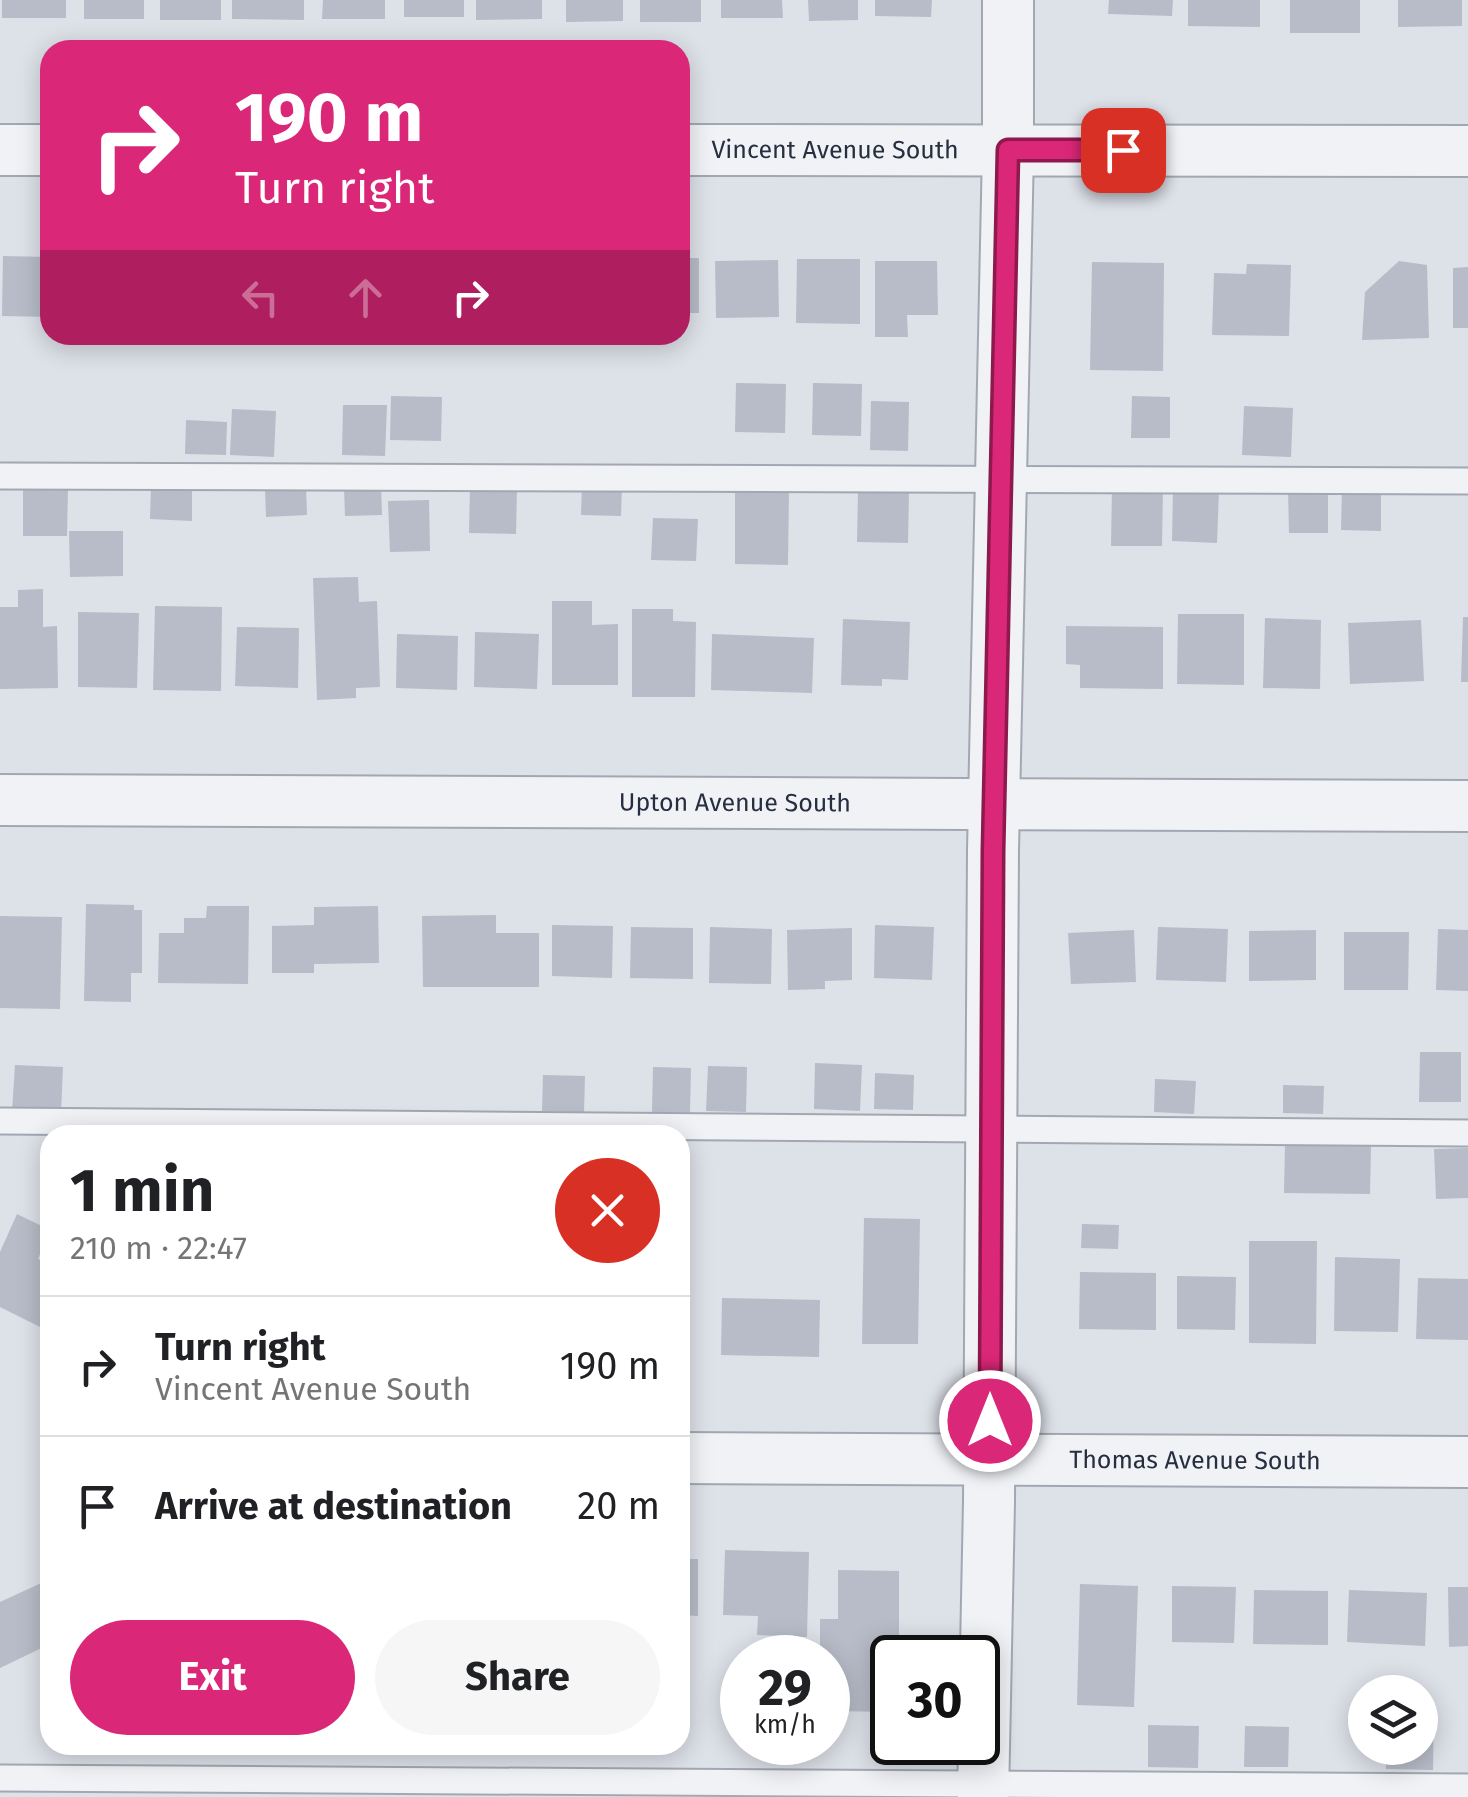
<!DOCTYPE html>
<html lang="en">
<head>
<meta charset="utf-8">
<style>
	:root { --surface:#fff; --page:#f6f6f6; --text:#202124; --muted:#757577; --line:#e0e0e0; --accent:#db2777 }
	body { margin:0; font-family:"Fira Sans",sans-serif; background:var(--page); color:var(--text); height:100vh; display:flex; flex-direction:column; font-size:38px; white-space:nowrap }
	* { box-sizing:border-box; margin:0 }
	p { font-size:32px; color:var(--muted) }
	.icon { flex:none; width:55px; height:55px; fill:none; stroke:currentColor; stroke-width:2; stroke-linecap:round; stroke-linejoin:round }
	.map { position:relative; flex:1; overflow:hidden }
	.details { position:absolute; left:40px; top:1125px; width:650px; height:630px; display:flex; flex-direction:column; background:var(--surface); border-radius:30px; box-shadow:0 5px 25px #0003 }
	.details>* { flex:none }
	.guide { position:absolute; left:40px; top:40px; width:650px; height:305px; border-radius:30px; box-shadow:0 5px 25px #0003; background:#db2777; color:#fff; overflow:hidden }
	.fabs { position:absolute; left:1348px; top:1675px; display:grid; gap:20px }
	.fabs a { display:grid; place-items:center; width:90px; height:90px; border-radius:50%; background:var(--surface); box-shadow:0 5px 25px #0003; font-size:50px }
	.speed { position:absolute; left:720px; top:1635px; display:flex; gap:20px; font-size:50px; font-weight:700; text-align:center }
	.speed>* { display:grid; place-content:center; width:130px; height:130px; border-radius:50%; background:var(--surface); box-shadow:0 5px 25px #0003; line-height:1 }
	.speed small { font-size:25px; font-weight:400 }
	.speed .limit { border:5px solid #111; border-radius:15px; background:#fff; color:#111 }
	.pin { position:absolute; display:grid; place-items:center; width:85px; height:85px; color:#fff; margin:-42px; border-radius:20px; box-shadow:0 5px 15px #0006 }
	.me { position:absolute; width:110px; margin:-55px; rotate:0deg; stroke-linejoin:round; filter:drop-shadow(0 0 8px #0008) }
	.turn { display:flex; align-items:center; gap:35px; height:210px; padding:0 30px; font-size:45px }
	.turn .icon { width:130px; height:130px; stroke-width:2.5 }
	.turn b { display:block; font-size:70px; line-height:85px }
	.lanes { display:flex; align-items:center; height:95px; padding:0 30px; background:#0003; justify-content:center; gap:50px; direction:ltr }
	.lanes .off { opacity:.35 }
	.round { display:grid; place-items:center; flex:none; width:105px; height:105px; border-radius:52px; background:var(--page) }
	.summary { display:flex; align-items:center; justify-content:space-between; height:170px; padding:0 30px }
	h1 { font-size:60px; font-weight:700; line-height:75px }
	.action { display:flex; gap:20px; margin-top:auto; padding:20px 30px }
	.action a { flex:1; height:115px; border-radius:60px; background:var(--accent); color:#fff; font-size:40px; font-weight:700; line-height:115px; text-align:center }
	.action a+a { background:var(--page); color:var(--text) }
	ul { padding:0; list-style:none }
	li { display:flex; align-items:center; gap:30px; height:140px; padding:0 30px; border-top:2px solid var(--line) }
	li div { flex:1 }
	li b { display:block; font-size:38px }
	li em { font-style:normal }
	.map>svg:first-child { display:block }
	.building { fill:#b7bcc8 }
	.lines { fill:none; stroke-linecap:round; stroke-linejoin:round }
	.service-casing { stroke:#a2a8b2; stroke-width:29 }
	.minor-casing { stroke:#a2a8b2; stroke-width:54 }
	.service { stroke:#f0f2f6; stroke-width:25 }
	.minor { stroke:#f0f2f6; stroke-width:50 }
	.route-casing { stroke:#8e194d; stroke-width:25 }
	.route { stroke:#db2777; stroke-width:18 }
	.labels { text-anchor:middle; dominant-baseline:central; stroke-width:8; stroke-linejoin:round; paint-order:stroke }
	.street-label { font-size:25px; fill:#262e3f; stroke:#edf0f5 }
</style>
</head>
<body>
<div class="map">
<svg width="1468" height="1797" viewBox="0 0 1468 1797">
	<rect width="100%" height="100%" fill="#dde1e8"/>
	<g class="building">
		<rect x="2" y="0" width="64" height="18"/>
		<rect x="84" y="0" width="60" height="19"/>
		<rect x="160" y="0" width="61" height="20"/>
		<path d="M232 0H304V20L232 19Z"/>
		<path d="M323 0H385V19H322Z"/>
		<rect x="404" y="0" width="60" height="17"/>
		<path d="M476 0H542V19L476 20Z"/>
		<path d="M566 0H623V21L566 22Z"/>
		<rect x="640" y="0" width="61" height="22"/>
		<path d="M721 0H782L783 18H721Z"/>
		<path d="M808 0H858V20L809 21Z"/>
		<path d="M875 0H932L931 17 875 16Z"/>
		<path d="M1109 0H1173L1172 16 1108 14Z"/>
		<path d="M1188 0H1260V27L1188 26Z"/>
		<rect x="1290" y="0" width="70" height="33"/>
		<path d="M1398 0H1462V26L1398 27Z"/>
		<path d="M3 256 50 257V317L2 316Z"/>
		<rect x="680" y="258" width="19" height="55"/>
		<path d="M797 259H860V324L796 323Z"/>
		<path d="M778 260 779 317 716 318 715 261Z"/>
		<path d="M875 261H937L938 315H907L908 337H875Z"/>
		<path d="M1399 261 1427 265 1429 338 1362 340 1365 292Z"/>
		<path d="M1092 262 1164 263 1163 371 1090 370Z"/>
		<path d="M1247 264 1291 265 1289 336 1212 335 1214 273 1246 274Z"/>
		<path d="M1468 267V328H1453V268Z"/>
		<path d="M736 383 786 384 785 433 735 432Z"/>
		<path d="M813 383 862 384 861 436 812 435Z"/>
		<path d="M391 396 442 397 441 441 390 440Z"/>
		<path d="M1132 396 1170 397V438H1131Z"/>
		<path d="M871 401 909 402 908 451 870 450Z"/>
		<path d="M343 405H387L385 456 342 455Z"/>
		<path d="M1244 406 1293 408 1291 457 1242 455Z"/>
		<path d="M232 409 276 411 274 457 230 455Z"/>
		<path d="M186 420 227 422 226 455 185 454Z"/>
		<path d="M582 484 622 485 621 516 581 515Z"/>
		<path d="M23 486 68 487 67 536H23Z"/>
		<path d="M151 486 192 488V521L150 519Z"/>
		<path d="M306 486 307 515 266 517 265 488Z"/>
		<path d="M381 486 382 515 345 516 344 487Z"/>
		<path d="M1112 487 1163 488 1162 546H1111Z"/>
		<path d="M1342 487 1381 488V531L1341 530Z"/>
		<path d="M470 488 517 489 516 534 469 533Z"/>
		<path d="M1173 488 1219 490 1217 543 1172 541Z"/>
		<path d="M1328 488V533H1289L1288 489Z"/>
		<path d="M735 489 789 490 788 565 735 564Z"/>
		<path d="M858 491 909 492 908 543 857 542Z"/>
		<path d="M429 500 430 551 390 552 388 501Z"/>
		<path d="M653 518 698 519 696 561 651 560Z"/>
		<path d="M69 531H123V576L70 577Z"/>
		<path d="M358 577 359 602 377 601 380 687 356 688V698L317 700 313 578Z"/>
		<path d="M43 589V627L57 626 58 688 0 689V607H18V590Z"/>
		<path d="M552 601H592V625L618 624V685H552Z"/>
		<path d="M155 606 222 607 221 691 153 690Z"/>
		<path d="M632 609H673V621L696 622 695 697H632Z"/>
		<path d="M78 612 139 613 137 688 78 687Z"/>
		<path d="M1178 614H1244V685L1177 684Z"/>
		<path d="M1463 617H1468V682H1461Z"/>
		<path d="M1265 618 1321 620 1320 689 1263 688Z"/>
		<path d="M843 619 910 622 908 680 882 679V686L841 685Z"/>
		<path d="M1421 620 1424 681 1350 684 1348 623Z"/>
		<path d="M1066 626 1163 627V689L1080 688V665L1066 664Z"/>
		<path d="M237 627 299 628 298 688 235 686Z"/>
		<path d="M475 632 539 634 537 689 474 687Z"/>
		<path d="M397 634 458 636 457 690 396 688Z"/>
		<path d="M712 634 814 638 812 693 711 690Z"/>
		<path d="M86 904 134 905V910H142V973H131V1002L84 1001Z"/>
		<path d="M207 906H249L248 984 158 983 159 933H184V918H206Z"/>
		<path d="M378 906 379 963 314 964V973H272V926L314 925V907Z"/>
		<path d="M496 915V933H539V987H423L422 916Z"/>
		<path d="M0 916 62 917 60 1009 0 1008Z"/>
		<path d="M552 925 613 926 612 978 552 976Z"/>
		<path d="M875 925 934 927 932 980 874 978Z"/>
		<path d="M631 927 693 928V979L630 978Z"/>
		<path d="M710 927 772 929 771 984 709 983Z"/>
		<path d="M1158 927 1228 929 1226 982 1156 980Z"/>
		<path d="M852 928V980L825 981V989L788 990 787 930Z"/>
		<path d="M1438 929 1468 930V991L1436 990Z"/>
		<path d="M1134 930 1136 982 1071 984 1068 933Z"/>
		<path d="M1316 930V980L1249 981V931Z"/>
		<path d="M1344 932H1409L1408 990H1344Z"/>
		<path d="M1420 1052H1461V1102H1419Z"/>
		<path d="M815 1063 862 1065 860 1111 814 1109Z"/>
		<path d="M15 1065 63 1067 61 1113 12 1112Z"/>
		<path d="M708 1066 747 1067 746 1112 706 1111Z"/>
		<path d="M653 1067 691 1068 690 1113 652 1112Z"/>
		<path d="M875 1073 914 1075 913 1110 874 1109Z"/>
		<path d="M543 1075 585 1076 584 1112 542 1111Z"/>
		<path d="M1155 1079 1196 1081 1194 1114 1154 1112Z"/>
		<path d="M1283 1085 1324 1086 1323 1114 1283 1113Z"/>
		<path d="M1285 1145 1371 1146 1370 1194 1284 1193Z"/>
		<path d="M1468 1148V1198L1436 1199 1434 1149Z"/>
		<path d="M17 1214 50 1230 38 1259 50 1265V1332L0 1307V1252Z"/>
		<path d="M864 1218 920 1219 918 1344H862Z"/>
		<path d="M1082 1224 1119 1225 1118 1249 1081 1248Z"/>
		<path d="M1249 1241H1317L1316 1344 1249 1343Z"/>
		<path d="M1335 1257 1400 1259 1398 1332 1334 1331Z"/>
		<path d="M1080 1272 1156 1273V1330L1079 1329Z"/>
		<path d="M1177 1276 1236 1277 1235 1330 1177 1329Z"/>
		<path d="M1418 1278 1468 1279V1340L1416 1339Z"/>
		<path d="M722 1298 820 1300 819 1357 721 1355Z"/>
		<path d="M725 1550 809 1552 807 1637 757 1635 758 1616 723 1615Z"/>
		<path d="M680 1559H698V1616L680 1615Z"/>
		<path d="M838 1570 899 1571V1658H892V1712L833 1711V1670H828V1658H820V1619H838Z"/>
		<path d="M50 1579V1644L0 1668V1602Z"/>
		<path d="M1080 1584 1138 1586 1134 1707 1077 1705Z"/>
		<path d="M1172 1586 1236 1587 1234 1643 1172 1642Z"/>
		<path d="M1448 1587H1468V1646L1449 1647Z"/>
		<path d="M1254 1590 1328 1591V1645L1253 1644Z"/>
		<path d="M1349 1590 1427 1593 1425 1646 1347 1642Z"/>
		<path d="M1420 1704H1434L1433 1770 1386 1769V1748H1420Z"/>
		<path d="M1148 1725 1199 1726 1198 1768 1148 1767Z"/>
		<path d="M1245 1726 1289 1727 1288 1767H1244Z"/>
	</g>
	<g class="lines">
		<g class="service-casing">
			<g id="service">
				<path d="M0 476 1468 481"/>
				<path d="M0 1121 1468 1133"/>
				<path d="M0 1778 1468 1787"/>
			</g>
		</g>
		<g class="minor-casing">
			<g id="minor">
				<path d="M0 150H50"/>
				<path id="s1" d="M680 150 1468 151"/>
				<path id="s2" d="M0 800 1468 806"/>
				<path id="s3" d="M680 1458 1468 1462"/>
				<path d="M983 1797 989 1502 993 851 1008 150V0"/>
			</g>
		</g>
		<use href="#service" class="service"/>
		<use href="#minor" class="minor"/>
	</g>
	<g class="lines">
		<g class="route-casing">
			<path id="route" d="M990 1421 993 851 1008 150H1123"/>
		</g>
		<use href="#route" class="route"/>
	</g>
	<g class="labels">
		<g class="street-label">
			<text stroke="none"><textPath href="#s1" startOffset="155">Vincent Avenue South</textPath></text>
			<text stroke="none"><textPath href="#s2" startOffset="735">Upton Avenue South</textPath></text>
			<text stroke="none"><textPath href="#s3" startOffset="515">Thomas Avenue South</textPath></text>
		</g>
	</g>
</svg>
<div class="fabs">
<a><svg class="icon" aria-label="layers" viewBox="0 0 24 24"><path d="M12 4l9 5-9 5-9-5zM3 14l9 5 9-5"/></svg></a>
</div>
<div class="speed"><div>29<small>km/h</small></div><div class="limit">30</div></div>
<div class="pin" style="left:1123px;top:150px;background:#d93025"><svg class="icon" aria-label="arrive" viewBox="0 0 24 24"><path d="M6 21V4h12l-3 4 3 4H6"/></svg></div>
<svg class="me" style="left:990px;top:1421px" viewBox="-20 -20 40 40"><circle r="17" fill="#db2777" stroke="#fff" stroke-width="3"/><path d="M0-11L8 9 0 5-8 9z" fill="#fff"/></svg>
<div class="guide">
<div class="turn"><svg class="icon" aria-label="right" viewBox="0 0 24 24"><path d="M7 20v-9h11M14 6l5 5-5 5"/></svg><div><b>190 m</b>Turn right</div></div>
<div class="lanes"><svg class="icon off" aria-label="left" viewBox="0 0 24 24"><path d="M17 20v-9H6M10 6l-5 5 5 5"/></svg><svg class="icon off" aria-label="ahead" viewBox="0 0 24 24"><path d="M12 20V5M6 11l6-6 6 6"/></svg><svg class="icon" aria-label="right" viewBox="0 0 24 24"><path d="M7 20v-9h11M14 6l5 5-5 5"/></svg></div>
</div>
<section class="details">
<div class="summary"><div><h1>1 min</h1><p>210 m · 22:47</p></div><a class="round" style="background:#d93025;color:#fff"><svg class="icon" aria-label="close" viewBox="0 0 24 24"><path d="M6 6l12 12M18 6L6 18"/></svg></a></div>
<ul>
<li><svg class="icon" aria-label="right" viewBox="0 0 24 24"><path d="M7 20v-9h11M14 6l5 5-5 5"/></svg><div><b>Turn right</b><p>Vincent Avenue South</p></div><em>190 m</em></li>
<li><svg class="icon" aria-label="arrive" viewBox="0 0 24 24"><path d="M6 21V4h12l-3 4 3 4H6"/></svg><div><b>Arrive at destination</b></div><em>20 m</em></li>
</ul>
<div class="action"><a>Exit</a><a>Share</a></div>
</section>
</div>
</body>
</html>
